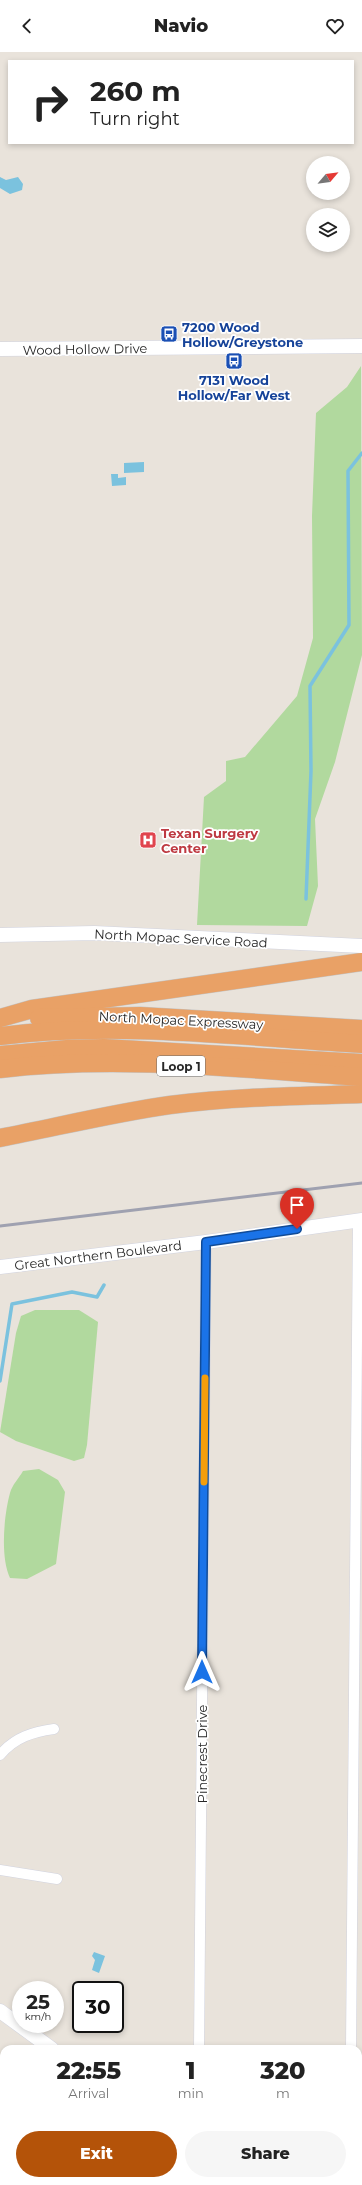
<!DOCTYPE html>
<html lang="en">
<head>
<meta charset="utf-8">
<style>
	:root { --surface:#fff; --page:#f6f6f6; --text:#222; --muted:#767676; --accent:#b45309 }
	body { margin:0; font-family:Montserrat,sans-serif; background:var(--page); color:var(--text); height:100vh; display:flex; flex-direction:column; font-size:15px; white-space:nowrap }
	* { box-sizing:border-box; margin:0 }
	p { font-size:13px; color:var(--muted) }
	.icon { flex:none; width:22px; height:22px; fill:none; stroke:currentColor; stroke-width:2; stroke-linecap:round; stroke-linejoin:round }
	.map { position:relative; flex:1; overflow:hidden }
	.details { position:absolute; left:0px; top:1993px; width:362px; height:140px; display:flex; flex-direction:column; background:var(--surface); border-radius:12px 12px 0 0; box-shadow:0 2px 6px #0003 }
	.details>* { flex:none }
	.top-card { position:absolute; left:8px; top:8px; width:346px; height:84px; border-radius:0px; box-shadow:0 2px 6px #0003; background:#fff; color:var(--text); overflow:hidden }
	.needle { width:26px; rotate:61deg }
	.fabs { position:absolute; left:306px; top:104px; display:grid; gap:8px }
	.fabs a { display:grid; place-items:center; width:44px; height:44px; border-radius:50%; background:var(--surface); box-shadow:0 2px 6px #0003; font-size:20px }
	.speed { position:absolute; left:12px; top:1929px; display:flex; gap:8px; font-size:20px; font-weight:700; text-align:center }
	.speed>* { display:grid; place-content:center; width:52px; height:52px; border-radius:50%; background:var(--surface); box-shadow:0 2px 6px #0003; line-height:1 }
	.speed small { font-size:10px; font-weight:400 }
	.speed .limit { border:2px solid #111; border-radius:6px; background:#fff; color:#111 }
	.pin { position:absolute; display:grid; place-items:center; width:34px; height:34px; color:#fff; margin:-41px -17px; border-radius:50% 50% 50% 0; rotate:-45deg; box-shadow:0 0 4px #0007 }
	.pin .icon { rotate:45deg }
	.me { position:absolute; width:44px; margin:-22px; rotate:0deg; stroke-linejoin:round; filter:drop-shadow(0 0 3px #0008) }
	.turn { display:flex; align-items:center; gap:14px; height:84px; padding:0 16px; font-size:18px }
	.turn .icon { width:52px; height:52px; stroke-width:2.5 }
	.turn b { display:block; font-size:28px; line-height:34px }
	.eta { display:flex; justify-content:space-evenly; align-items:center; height:68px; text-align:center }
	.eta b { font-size:24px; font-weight:800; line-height:28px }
	.button { display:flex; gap:8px; margin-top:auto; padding:8px 16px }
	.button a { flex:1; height:46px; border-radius:24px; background:var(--accent); color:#fff; font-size:16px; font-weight:800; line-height:46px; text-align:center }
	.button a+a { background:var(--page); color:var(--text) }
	header { display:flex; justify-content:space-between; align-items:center; height:52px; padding:0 16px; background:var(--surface); font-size:18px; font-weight:800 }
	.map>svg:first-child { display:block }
	.green { fill:#b1d99e }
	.water { fill:#7bc2de }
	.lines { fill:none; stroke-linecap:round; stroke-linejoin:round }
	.stream { stroke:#7bc2de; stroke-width:3.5 }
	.river { stroke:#7bc2de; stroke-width:20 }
	.street-casing { stroke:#d1d3df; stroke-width:11 }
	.secondary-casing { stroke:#d1d3df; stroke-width:15 }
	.highway-casing { stroke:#c3c3c3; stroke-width:19 }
	.street { stroke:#fff; stroke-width:10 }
	.secondary { stroke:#fff; stroke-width:14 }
	.highway { stroke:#e9a166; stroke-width:18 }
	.rail { stroke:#9fa1b0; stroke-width:3 }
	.route-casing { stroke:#114b97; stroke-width:10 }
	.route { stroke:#1a73e8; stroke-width:7 }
	.slow { stroke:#f59e0b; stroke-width:7 }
	.labels { text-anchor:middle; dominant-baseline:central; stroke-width:3.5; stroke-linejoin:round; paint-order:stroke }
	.shield { fill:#fff; stroke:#686868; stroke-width:1 }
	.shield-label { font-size:12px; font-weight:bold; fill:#282828 }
	.transit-label { font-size:13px; font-weight:bold; fill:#164399; stroke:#fff; text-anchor:start }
	.street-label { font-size:13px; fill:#282828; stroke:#fff }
	.health-label { font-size:13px; font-weight:bold; fill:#be3a42; stroke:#fff; text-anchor:start }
</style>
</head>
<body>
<header><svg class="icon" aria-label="back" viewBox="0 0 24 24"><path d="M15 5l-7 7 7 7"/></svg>Navio<svg class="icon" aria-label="heart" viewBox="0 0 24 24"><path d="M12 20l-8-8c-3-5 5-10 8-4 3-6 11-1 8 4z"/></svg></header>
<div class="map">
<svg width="362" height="2133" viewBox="0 0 362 2133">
	<rect width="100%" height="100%" fill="#e9e3db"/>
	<g class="green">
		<path d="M361 314 362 603 335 710 315 767 318 834 307 874 197 873 204 745 226 729V709L245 705 297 644 313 586 312 464 316 361 347 335Z"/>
		<path d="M35 1258H79L98 1270 87 1393 84 1406 74 1409 16 1389 0 1380 16 1281 21 1264Z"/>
		<path d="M39 1417 58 1428 65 1440 56 1512 27 1527 10 1526C0 1505 4 1463 10 1441 12 1433 19 1426 23 1419Z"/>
		<path d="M0 2055H4V2129H263V2132L287 2129H335V2133H0Z"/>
	</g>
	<g class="water">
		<path d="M0 125 6 128 18 125 23 132 22 138 10 142 0 136Z"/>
		<path d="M144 410V420L124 421V411Z"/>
		<path d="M111 422H118V426L126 425V433L112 434Z"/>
		<path d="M94 1900 105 1904 99 1921 92 1918 95 1908 92 1904Z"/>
	</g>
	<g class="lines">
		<g class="stream">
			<path d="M306 847 311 719 310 634 349 573 348 419 362 401"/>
			<path d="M0 1329 12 1252 72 1240 97 1245 104 1233"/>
		</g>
		<g class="river">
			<path d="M0 2084 4 2086"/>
			<path d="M166 2129 183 2133"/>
			<path d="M342 2133 362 2128"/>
		</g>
		<g class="street-casing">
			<g id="street">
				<path d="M0 1703C15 1685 33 1680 54 1677"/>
				<path d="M0 1818 57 1827"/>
				<path d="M199 1997 206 1190"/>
				<path d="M351 1997 358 1169"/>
			</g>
		</g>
		<g class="secondary-casing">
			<g id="secondary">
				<path d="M0 297 362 294"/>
				<path d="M0 883 94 881 362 894"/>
				<path d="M0 1215 206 1190 362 1168"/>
				<path d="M0 1959 52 1997"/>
				<path d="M358 2023 362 2021"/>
				<path d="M350 2133V2129"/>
			</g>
		</g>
		<g class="highway-casing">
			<g id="highway">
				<path d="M0 966 32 957 362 910"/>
				<path d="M39 966 140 964 362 977"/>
				<path d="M0 984C119 969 243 985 362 992"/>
				<path d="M0 1003 67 997 104 996 362 1011"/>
				<path d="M0 1017C120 1003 242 1017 362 1025"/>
				<path d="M0 1086C57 1075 113 1061 170 1053 234 1045 298 1044 362 1042"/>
			</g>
		</g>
		<use href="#street" class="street"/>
		<use href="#secondary" class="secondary"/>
		<use href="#highway" class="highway"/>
		<path class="rail" d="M0 1174 362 1131"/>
	</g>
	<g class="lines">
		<g class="route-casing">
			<path id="route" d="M202 1620 206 1190 297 1177"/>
		</g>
		<use href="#route" class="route"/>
		<path class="slow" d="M204 1430 205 1326"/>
	</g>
	<defs>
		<g id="bus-square" transform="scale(0.9)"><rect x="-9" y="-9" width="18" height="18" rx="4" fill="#1a4fb4" stroke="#fff"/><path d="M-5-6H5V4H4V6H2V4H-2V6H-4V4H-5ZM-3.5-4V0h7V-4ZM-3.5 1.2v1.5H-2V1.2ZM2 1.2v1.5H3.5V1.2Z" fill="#fff"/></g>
		<g id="hospital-square" transform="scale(0.9)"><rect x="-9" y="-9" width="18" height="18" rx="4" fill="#e0444e" stroke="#fff"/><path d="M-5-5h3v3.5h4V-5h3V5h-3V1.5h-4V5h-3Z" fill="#fff"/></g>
	</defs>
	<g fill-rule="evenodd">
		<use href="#bus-square" x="169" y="282"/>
		<use href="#bus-square" x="234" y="309"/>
		<use href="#hospital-square" x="148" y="788"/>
	</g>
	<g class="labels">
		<rect class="shield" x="157" y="1004" width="48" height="20" rx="3"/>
		<g class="shield-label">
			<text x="181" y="1014">Loop 1</text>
		</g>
		<g class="transit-label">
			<text x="182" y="275">7200 Wood<tspan x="182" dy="15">Hollow/Greystone</tspan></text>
			<text x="234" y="328" text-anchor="middle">7131 Wood<tspan x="234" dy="15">Hollow/Far West</tspan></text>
		</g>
		<g class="street-label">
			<text transform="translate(85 297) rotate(-1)">Wood Hollow Drive</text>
			<text transform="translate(181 886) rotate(3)">North Mopac Service Road</text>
			<text transform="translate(181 968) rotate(3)">North Mopac Expressway</text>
			<text transform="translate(98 1203) rotate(-7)">Great Northern Boulevard</text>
			<text transform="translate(202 1702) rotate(-90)">Pinecrest Drive</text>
		</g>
		<g class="health-label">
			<text x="161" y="781">Texan Surgery<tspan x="161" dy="15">Center</tspan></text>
		</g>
	</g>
</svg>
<div class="fabs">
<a><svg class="needle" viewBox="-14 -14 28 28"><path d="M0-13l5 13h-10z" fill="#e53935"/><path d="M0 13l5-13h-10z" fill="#767676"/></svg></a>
<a><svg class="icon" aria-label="layers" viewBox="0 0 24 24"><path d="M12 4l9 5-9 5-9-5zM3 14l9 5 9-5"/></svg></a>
</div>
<div class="speed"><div>25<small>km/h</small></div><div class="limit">30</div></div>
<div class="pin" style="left:297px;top:1177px;background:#d93025"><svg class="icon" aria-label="arrive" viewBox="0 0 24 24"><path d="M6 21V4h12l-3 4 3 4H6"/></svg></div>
<svg class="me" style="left:202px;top:1620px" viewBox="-20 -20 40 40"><path d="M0-17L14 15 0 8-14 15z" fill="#1a73e8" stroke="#fff" stroke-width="4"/></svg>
<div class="top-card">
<div class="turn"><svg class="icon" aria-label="right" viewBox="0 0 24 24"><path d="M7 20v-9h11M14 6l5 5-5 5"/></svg><div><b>260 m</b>Turn right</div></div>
</div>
<section class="details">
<div class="eta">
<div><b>22:55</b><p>Arrival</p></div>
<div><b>1</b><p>min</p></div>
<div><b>320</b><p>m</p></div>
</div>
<div class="button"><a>Exit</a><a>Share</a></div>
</section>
</div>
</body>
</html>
